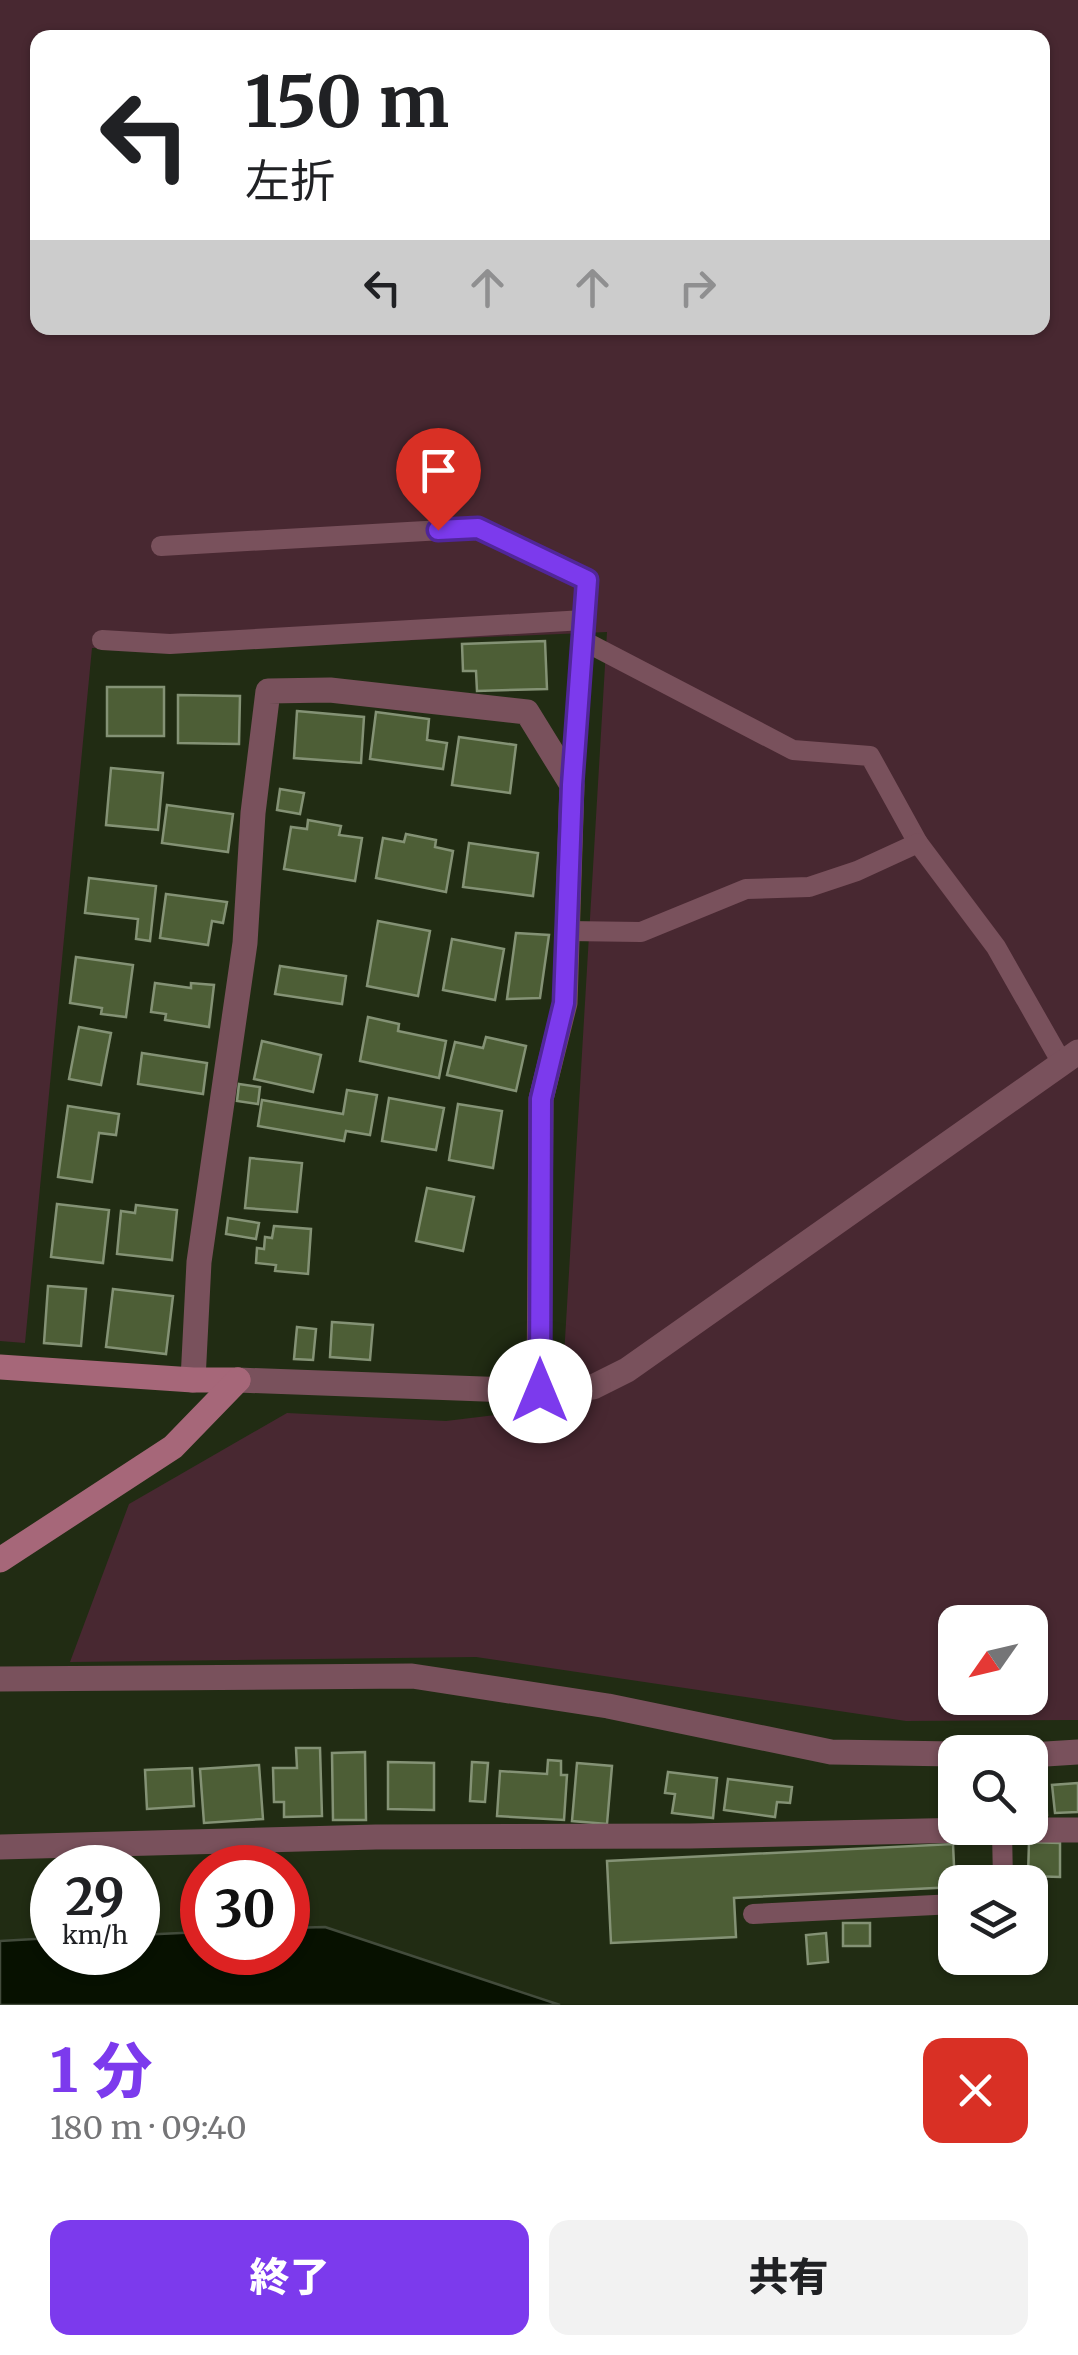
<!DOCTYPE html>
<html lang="ja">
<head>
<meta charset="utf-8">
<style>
	:root { --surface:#fff; --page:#f2f2f2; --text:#202124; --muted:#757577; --accent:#7c3aed }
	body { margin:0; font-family:Merriweather,"Noto Sans JP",serif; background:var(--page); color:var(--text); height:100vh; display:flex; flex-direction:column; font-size:38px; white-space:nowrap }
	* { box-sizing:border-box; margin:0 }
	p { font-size:32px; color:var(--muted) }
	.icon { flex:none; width:55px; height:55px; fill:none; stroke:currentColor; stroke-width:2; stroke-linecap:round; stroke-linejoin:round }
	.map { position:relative; height:2005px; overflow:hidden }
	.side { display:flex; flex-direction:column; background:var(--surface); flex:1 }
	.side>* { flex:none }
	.top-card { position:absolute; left:30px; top:30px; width:1020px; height:305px; border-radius:20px; box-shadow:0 2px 8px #0004; background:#fff; color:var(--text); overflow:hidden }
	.needle { width:65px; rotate:236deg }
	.controls { position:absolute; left:938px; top:1605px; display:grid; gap:20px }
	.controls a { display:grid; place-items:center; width:110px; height:110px; border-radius:20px; background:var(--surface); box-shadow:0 2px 8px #0004; font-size:50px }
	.speed { position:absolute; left:30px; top:1845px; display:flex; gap:20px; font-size:50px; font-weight:700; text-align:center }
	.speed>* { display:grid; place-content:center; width:130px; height:130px; border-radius:50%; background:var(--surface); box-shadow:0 2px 8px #0004; line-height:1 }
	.speed small { font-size:25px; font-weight:400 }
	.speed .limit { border:15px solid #d22; background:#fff; color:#111 }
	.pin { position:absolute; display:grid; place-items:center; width:85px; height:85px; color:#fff; margin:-102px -42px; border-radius:50% 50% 50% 0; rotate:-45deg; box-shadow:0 0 10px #0007 }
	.pin .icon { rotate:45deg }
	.me { position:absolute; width:110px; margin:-55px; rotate:0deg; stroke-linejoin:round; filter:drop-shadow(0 0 8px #0008) }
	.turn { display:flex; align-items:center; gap:35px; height:210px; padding:0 50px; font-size:45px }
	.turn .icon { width:130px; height:130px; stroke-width:2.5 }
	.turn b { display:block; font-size:70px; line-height:85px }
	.lanes { display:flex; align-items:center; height:95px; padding:0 50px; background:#0003; justify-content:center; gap:50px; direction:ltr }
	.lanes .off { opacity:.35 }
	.round { display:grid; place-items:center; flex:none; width:105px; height:105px; border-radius:20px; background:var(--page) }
	.overview { display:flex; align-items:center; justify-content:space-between; height:170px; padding:0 50px }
	h1 { font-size:60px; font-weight:800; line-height:75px; color:var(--accent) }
	.cta { display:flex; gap:20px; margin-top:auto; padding:20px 50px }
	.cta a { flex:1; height:115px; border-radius:20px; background:var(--accent); color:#fff; font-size:40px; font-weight:800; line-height:115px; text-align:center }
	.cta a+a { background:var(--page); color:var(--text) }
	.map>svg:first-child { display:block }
	.green { fill:#482831; fill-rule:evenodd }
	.water { fill:#071100; stroke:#434c3c; stroke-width:2.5 }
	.building { fill:#4d5e36; stroke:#849275; stroke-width:2.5 }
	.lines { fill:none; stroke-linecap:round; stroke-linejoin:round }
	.lane { stroke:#79515c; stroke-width:20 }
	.street { stroke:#79515c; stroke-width:25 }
	.secondary { stroke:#a66779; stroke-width:25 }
	.route-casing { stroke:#51269a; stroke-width:25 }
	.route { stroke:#7c3aed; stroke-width:18 }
</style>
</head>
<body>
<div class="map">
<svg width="1078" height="2005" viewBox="0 0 1078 2005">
	<rect width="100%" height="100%" fill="#212c13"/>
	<path class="green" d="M0 0H1078V1720L906 1721 476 1657 70 1662 129 1504 287 1413 446 1421 561 1407 607 632 180 650 92 648 25 1343 0 1341ZM38 38H1042V328H38ZM955 1622H1030V1698H955Z"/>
	<path class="water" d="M325 1927 560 2005H0V1941L52 1938V1952H138V1935L202 1932V1952H288V1928Z"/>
	<g class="building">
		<path d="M545 641 547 689 477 691 476 671H463L462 644Z"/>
		<rect x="107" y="687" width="57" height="49"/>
		<path d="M178 695 240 696 239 744 178 743Z"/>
		<path d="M297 711 364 717 361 763 294 758Z"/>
		<path d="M376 712 429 719 427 740 447 743 443 769 370 759Z"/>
		<path d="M459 737 516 745 510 793 452 785Z"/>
		<path d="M111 768 163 773 158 830 106 825Z"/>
		<path d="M280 789 304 793 300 814 277 810Z"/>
		<path d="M167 805 233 814 228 852 162 843Z"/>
		<path d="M308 820 341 826 339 835 362 838 355 881 284 869 291 827 307 829Z"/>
		<path d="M406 834 436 840 435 847 453 851 446 892 376 878 383 838 404 842Z"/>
		<path d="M469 843 538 853 533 896 463 887Z"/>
		<path d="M89 878 156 886 150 941 136 939 138 919 85 913Z"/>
		<path d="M166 894 227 902 223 923 212 921 208 945 160 938Z"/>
		<path d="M378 921 430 931 418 996 367 986Z"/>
		<path d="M516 933 549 935 540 998 507 999Z"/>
		<path d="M452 939 504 949 495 1000 443 990Z"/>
		<path d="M76 957 133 965 126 1017 101 1014 102 1008 70 1003Z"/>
		<path d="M280 966 346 976 342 1004 275 994Z"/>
		<path d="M155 983 191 988V983L214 985 209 1027 165 1020 166 1014 151 1012Z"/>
		<path d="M368 1017 399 1024 398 1031 446 1041 439 1078 360 1061Z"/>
		<path d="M79 1027 111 1033 101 1085 69 1079Z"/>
		<path d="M486 1037 526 1046 516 1091 447 1075 455 1042 483 1048Z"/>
		<path d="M262 1041 321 1055 313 1092 254 1079Z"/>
		<path d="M142 1053 207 1063 203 1094 138 1084Z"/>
		<path d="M239 1084 260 1087 258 1104 237 1101Z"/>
		<path d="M347 1090 377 1095 370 1135 346 1131 344 1141 258 1126 262 1100 343 1114Z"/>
		<path d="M389 1098 444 1108 436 1150 382 1141Z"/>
		<path d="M458 1104 502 1111 493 1168 449 1160Z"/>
		<path d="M68 1106 119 1114 116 1135 99 1133 92 1182 58 1177Z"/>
		<path d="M250 1158 302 1163 297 1212 245 1208Z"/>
		<path d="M427 1188 474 1197 463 1251 416 1241Z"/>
		<path d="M57 1204 109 1210 103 1263 51 1257Z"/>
		<path d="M136 1205 177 1210 172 1260 117 1254 121 1211 135 1213Z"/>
		<path d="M228 1218 259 1223 256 1239 226 1234Z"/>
		<path d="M274 1226 311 1229 308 1274 275 1271 276 1265 256 1263 257 1248 264 1249 265 1237 272 1238Z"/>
		<path d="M48 1286 86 1289 81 1346 44 1343Z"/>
		<path d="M113 1289 173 1296 166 1354 106 1347Z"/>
		<path d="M332 1322 373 1325 370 1360 330 1357Z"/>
		<path d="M297 1327 316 1329 313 1360 294 1359Z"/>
		<path d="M296 1748H320L322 1816 284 1817V1802H274L273 1768H297Z"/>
		<path d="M365 1752 366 1820H333L332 1753Z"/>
		<path d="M548 1760 561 1761V1775H567L564 1820 497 1816 500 1771 547 1774Z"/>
		<path d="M388 1762 434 1763V1810L388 1809Z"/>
		<path d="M472 1762 488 1763 485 1802 470 1801Z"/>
		<path d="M577 1763 612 1766 607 1824 572 1821Z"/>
		<path d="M259 1765 263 1819 204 1823 200 1769Z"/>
		<path d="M192 1768 194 1806 147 1809 145 1770Z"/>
		<path d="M668 1772 717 1778 713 1818 672 1813 675 1794 665 1793Z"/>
		<path d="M728 1779 792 1787 790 1803 777 1802 775 1817 724 1810Z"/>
		<path d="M1078 1783V1812L1055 1813 1052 1785Z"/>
		<path d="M1030 1792H1046L1047 1815H1030Z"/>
		<path d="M1029 1842 1060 1843V1877L1028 1876Z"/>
		<path d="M953 1844 955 1887 734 1898 736 1937 611 1943 607 1861Z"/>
		<rect x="843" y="1923" width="27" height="23"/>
		<path d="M826 1933 828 1962 808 1964 806 1935Z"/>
	</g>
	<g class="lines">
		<g class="lane">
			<path d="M161 546 478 528 587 580 572 785"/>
			<path d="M102 640 170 644 584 620"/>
			<path d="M582 640 793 750 870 756 918 843"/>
			<path d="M568 931 641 932 746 889 809 887 857 871 918 843 996 947 1062 1063"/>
			<path d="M1002 1830 1003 1882"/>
			<path d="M753 1914 955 1904"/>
		</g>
		<g class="street">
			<path d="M193 1380 199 1262 245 943 253 813 268 691 330 690 527 712 572 785 565 1003 541 1099 539 1391"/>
			<path d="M238 1380 539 1391 593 1387 627 1370 1078 1052"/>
			<path d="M0 1679 412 1676 608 1706 831 1752 955 1754"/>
			<path d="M1030 1755 1078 1752"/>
			<path d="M0 1847 376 1837 690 1836 970 1830H1078"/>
		</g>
		<g class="secondary">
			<path d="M0 1367 193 1380H238"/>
			<path d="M0 1560 173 1447 238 1380"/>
		</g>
	</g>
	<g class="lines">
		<g class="route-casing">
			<path id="route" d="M438 530 478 528 587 580 572 785 564 1003 541 1099 540 1391"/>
		</g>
		<use href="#route" class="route"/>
	</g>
</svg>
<div class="controls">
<a><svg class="needle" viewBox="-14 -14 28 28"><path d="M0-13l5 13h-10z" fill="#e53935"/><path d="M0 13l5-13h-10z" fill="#757577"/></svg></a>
<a><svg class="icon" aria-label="search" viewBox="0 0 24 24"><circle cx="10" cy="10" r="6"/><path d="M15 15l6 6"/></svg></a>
<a><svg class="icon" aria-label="layers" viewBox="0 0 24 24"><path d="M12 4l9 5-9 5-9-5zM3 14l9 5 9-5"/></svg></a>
</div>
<div class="speed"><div>29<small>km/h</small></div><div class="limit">30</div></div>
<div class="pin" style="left:438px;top:530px;background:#d93025"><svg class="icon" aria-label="arrive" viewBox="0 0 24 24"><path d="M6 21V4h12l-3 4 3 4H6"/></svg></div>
<svg class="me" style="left:540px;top:1391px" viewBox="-20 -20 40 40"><circle r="19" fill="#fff"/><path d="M0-13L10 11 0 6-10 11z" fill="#7c3aed"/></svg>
<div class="top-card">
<div class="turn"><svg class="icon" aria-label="left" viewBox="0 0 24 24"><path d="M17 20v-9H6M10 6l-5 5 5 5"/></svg><div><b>150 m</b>左折</div></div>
<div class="lanes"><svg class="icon" aria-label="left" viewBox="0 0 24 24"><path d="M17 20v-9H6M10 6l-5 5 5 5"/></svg><svg class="icon off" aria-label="ahead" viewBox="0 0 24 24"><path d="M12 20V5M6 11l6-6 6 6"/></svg><svg class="icon off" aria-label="ahead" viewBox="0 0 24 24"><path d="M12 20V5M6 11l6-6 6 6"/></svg><svg class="icon off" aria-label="right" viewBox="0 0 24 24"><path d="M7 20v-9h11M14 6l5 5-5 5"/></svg></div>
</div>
</div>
<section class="side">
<div class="overview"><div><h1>1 分</h1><p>180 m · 09:40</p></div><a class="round" style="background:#d93025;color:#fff"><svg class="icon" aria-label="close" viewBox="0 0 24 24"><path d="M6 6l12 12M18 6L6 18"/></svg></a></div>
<div class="cta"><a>終了</a><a>共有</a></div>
</section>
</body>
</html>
